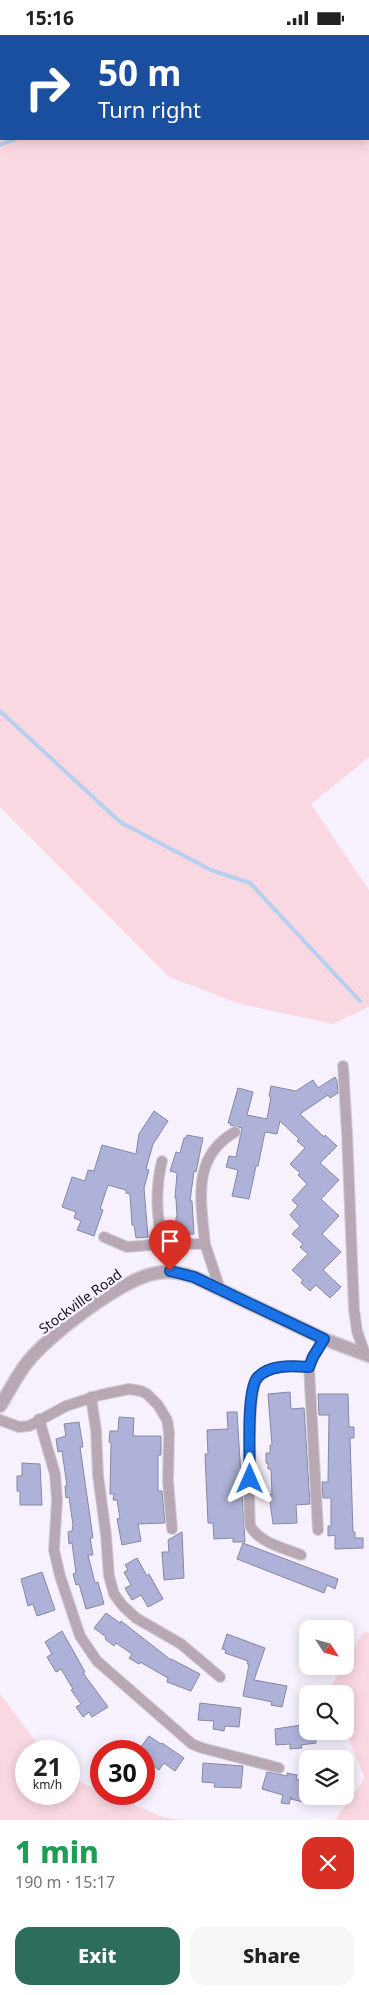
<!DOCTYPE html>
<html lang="en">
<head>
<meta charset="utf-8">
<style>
	:root { --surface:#fff; --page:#f6f6f6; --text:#222; --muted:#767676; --accent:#2c6d5b }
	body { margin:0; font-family:"Noto Sans",sans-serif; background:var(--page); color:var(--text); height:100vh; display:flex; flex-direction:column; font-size:19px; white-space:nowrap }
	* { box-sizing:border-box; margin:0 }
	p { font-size:16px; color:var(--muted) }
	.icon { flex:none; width:28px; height:28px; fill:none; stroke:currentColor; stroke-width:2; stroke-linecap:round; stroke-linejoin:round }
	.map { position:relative; height:1785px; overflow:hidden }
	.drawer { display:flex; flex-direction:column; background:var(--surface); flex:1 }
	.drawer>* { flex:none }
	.top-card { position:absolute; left:0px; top:0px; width:370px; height:105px; box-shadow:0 2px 12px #0003; background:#1a4fa0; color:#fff; overflow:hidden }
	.needle { width:32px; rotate:126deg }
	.fabs { position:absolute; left:299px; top:1585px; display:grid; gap:10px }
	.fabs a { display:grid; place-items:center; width:55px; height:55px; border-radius:10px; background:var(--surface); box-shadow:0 2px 12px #0003; font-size:25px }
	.speed { position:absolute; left:15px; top:1705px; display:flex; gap:10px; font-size:25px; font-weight:700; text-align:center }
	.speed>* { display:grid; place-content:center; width:65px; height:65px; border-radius:50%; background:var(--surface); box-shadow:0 2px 12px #0003; line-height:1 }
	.speed small { font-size:12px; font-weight:400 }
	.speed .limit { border:8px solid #d22; background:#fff; color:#111 }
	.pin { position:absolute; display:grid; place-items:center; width:42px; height:42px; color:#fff; margin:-51px -21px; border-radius:50% 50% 50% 0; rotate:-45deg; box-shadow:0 0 5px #0007 }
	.pin .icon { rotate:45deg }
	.me { position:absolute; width:55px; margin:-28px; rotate:0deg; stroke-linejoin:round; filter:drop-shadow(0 0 4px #0008) }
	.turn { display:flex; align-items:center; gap:18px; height:105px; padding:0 15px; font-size:22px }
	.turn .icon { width:65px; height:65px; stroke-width:2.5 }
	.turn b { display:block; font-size:35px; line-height:42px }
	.round { display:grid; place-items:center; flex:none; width:52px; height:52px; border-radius:15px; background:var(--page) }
	.headline { display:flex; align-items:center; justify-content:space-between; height:85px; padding:0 15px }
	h1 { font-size:30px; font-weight:800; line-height:38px; color:#1e9e55 }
	.primary-button { display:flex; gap:10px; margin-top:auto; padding:10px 15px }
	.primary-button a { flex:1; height:58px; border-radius:15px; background:var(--accent); color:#fff; font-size:20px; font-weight:800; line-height:58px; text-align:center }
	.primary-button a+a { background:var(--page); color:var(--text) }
	.status { display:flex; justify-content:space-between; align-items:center; height:35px; padding:0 25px; background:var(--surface); direction:ltr }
	.status svg { height:14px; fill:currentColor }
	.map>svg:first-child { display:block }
	.green { fill:#fad8e1; fill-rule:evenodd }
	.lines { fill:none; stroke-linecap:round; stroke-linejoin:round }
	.stream { stroke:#b6d0f0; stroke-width:4 }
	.building { fill:#aeb2d8; stroke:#8488a4 }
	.minor-casing { stroke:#d3cdd9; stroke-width:12 }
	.tertiary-casing { stroke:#d3cdd9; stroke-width:15 }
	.minor { stroke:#b7a8b4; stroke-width:10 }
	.tertiary { stroke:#b7a8b4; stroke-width:12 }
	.route-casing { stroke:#114b97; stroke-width:12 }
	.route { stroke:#1a73e8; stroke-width:9 }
	.labels { text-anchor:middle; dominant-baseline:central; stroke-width:5; stroke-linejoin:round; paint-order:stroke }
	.street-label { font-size:14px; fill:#16111c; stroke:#f7f1fd }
</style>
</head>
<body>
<div class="status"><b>15:16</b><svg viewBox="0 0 49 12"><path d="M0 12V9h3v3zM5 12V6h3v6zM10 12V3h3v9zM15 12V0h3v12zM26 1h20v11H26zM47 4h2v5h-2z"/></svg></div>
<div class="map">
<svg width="369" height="1785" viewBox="0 0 369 1785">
	<rect width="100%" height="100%" fill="#f7f1fd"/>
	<g class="green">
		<path d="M0 0H369V722L311 769 369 855V972L333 989 240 969 169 942 0 772ZM1 1H369V104H1Z"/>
		<path d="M364 1596 369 1598V1785H335L365 1743 345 1696V1659H329L328 1656 343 1631H345V1627Z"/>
		<path d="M0 1659 43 1716H26V1759H69V1742L101 1756V1759H108L163 1782 182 1785H0Z"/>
	</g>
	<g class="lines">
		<g class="stream">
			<path d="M305 1 309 0"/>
			<path d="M0 110 15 104"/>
			<path d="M0 676 120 787 211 835 250 848 360 966"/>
		</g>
	</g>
	<g class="building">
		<path d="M335 1042 337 1046 338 1058 330 1063 328 1060 300 1079 324 1102 325 1100 337 1111 320 1128 339 1145 321 1164 339 1181 322 1199 341 1217 323 1235 341 1252 330 1263 316 1250 310 1256 301 1248 303 1245 292 1235 308 1219 300 1212 303 1209 292 1199 300 1191 290 1180 298 1171 292 1165 307 1149 298 1140 300 1138 290 1129 305 1113 297 1106 299 1104 280 1086 277 1099 265 1097 258 1131H256L249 1164 232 1161 238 1135 226 1132 229 1121 236 1122 242 1093 230 1090 231 1088H228L238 1053 253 1057 247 1080 267 1084 271 1062 269 1061 271 1051 296 1056 313 1045 318 1053Z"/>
		<path d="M154 1076 168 1086 153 1109 146 1134 149 1135 144 1153 148 1202 136 1203 134 1190H132L130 1159 126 1158V1155L108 1150 100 1174 103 1175 94 1201 77 1195 81 1186 74 1183 76 1177 62 1172 72 1142 85 1146 88 1135 94 1136 102 1110 136 1119 139 1099Z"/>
		<path d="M187 1100 203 1103 196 1137 194 1136 190 1166H192L194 1199 179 1200V1197H176V1182H177L176 1163H175L177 1138 170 1136 176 1117 180 1118 184 1103H186Z"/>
		<path d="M290 1357 291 1374 304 1373 310 1469 296 1470 297 1488 273 1489 269 1460 272 1459 271 1434H268V1428H266V1418H270V1410H272L268 1359Z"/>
		<path d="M318 1359H348L349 1392H354V1403H350L353 1497H355V1503H363V1513L335 1514V1500L328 1501V1491H331V1463H323L322 1447H328L329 1380H319Z"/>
		<path d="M227 1377H237L245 1507H233V1503L214 1504 213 1488H208L205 1419H208L207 1395 228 1394Z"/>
		<path d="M119 1382 134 1383 133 1401H161V1420H158V1456H162L165 1488 138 1489 141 1506 122 1510 117 1484 120 1483 117 1465H113L114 1459H110L111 1408 109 1407 110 1396H118Z"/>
		<path d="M79 1387 83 1412H80L93 1503H90L93 1520H88L95 1548 98 1547 104 1569 86 1574 79 1549 76 1550 73 1539 76 1538 72 1508 69 1509 68 1497 72 1496 73 1490 69 1462 66 1463 65 1451H67L62 1416 58 1417 56 1404 66 1401 64 1389Z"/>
		<path d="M22 1428 40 1429 42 1470H20V1456H17V1441H22Z"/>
		<path d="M182 1497 184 1543 164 1545 162 1517H169L168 1505Z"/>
		<path d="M243 1508 338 1544 335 1554 327 1550 324 1558 237 1524Z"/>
		<path d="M137 1523 147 1541 149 1539 163 1564 148 1572 141 1560 132 1565 125 1553 131 1550 124 1537 128 1535 125 1530Z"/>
		<path d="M42 1537 55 1575 37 1581 33 1569 28 1571 21 1544Z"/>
		<path d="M106 1578 120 1588 121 1586 171 1625V1624L200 1639 191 1656 167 1647 168 1643 140 1627 139 1629 129 1623 132 1619 116 1608 114 1611 105 1604 106 1602 94 1593Z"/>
		<path d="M62 1596 85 1637 83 1638 108 1672 92 1682 89 1677 83 1682 76 1672 81 1669 71 1655 73 1654 61 1634 56 1637 47 1622 52 1619 45 1607Z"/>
		<path d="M227 1599 265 1613 254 1645 287 1651 282 1672 271 1670 272 1667 243 1661 249 1629H247L248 1626 225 1618 226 1615 222 1614Z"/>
		<path d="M200 1668 241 1673 239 1692 225 1691 224 1696 213 1694 214 1686 198 1685Z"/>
		<path d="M308 1689V1696H315L316 1708 301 1710 302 1713 290 1714V1709L276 1710 275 1694Z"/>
		<path d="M149 1701 161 1709 162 1708 184 1723 175 1736 164 1728 159 1735 144 1725V1716H138Z"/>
		<path d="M203 1728 243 1731 241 1753 214 1752 215 1748 202 1747Z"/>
		<path d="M267 1737 287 1741V1738L297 1740 296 1744 308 1747 303 1767 291 1764V1762L289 1769 281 1768 283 1760 262 1754Z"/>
	</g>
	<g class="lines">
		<g class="minor-casing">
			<g id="minor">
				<path d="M343 1031 347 1098 354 1274 357 1296 365 1319"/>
				<path d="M162 1126C155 1155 156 1181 163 1209"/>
				<path d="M104 1202 127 1212 163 1209H205L220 1254"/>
				<path d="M205 1209C201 1166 191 1122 235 1097"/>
				<path d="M91 1362 96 1395 98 1440 106 1500 109 1541 114 1559 123 1571 136 1583 181 1609 220 1642"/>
				<path d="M39 1384 55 1439 57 1465 54 1515 60 1541 80 1601 97 1626 192 1709 202 1713 279 1733"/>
				<path d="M0 1385 19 1392 29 1391 66 1371 100 1360 129 1354 141 1356 147 1359 158 1370 167 1385 169 1397 168 1446 172 1494"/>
				<path d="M318 1495 309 1332 313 1322 324 1304"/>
				<path d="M301 1520C284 1513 260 1508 250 1491 249 1470 247 1354 258 1342 270 1329 293 1331 309 1332"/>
			</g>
		</g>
		<g class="tertiary-casing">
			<path id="tertiary" d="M0 1371C9 1357 16 1342 26 1329 47 1301 123 1243 157 1238 170 1235 182 1238 194 1242L324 1304 369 1321"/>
		</g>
		<use href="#minor" class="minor"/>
		<use href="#tertiary" class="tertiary"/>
	</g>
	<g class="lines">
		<g class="route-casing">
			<path id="route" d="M170 1236 194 1242 324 1304 313 1322 309 1332C293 1331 269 1329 257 1343 246 1357 250 1424 250 1444"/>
		</g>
		<use href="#route" class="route"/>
	</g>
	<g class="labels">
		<g class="street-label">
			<text transform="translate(80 1266) rotate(-36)">Stockville Road</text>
		</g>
	</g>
</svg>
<div class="fabs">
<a><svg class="needle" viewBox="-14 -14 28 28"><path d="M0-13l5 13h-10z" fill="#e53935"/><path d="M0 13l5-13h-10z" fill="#767676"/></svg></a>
<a><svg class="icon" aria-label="search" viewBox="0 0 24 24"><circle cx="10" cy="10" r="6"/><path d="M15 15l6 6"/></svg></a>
<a><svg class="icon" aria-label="layers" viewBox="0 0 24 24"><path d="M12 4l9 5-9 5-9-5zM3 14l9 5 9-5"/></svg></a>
</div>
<div class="speed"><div>21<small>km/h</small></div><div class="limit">30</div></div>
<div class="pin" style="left:170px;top:1236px;background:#d93025"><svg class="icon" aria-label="arrive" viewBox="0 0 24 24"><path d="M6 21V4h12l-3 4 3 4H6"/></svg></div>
<svg class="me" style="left:250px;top:1444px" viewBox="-20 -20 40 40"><path d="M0-17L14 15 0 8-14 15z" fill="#1a73e8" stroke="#fff" stroke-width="4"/></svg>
<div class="top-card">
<div class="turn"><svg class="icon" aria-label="right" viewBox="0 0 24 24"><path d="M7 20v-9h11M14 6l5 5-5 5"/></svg><div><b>50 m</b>Turn right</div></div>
</div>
</div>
<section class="drawer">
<div class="headline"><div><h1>1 min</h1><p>190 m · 15:17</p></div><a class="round" style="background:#d93025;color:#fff"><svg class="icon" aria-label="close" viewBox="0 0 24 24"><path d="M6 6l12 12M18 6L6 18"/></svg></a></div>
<div class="primary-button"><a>Exit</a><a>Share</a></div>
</section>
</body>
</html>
